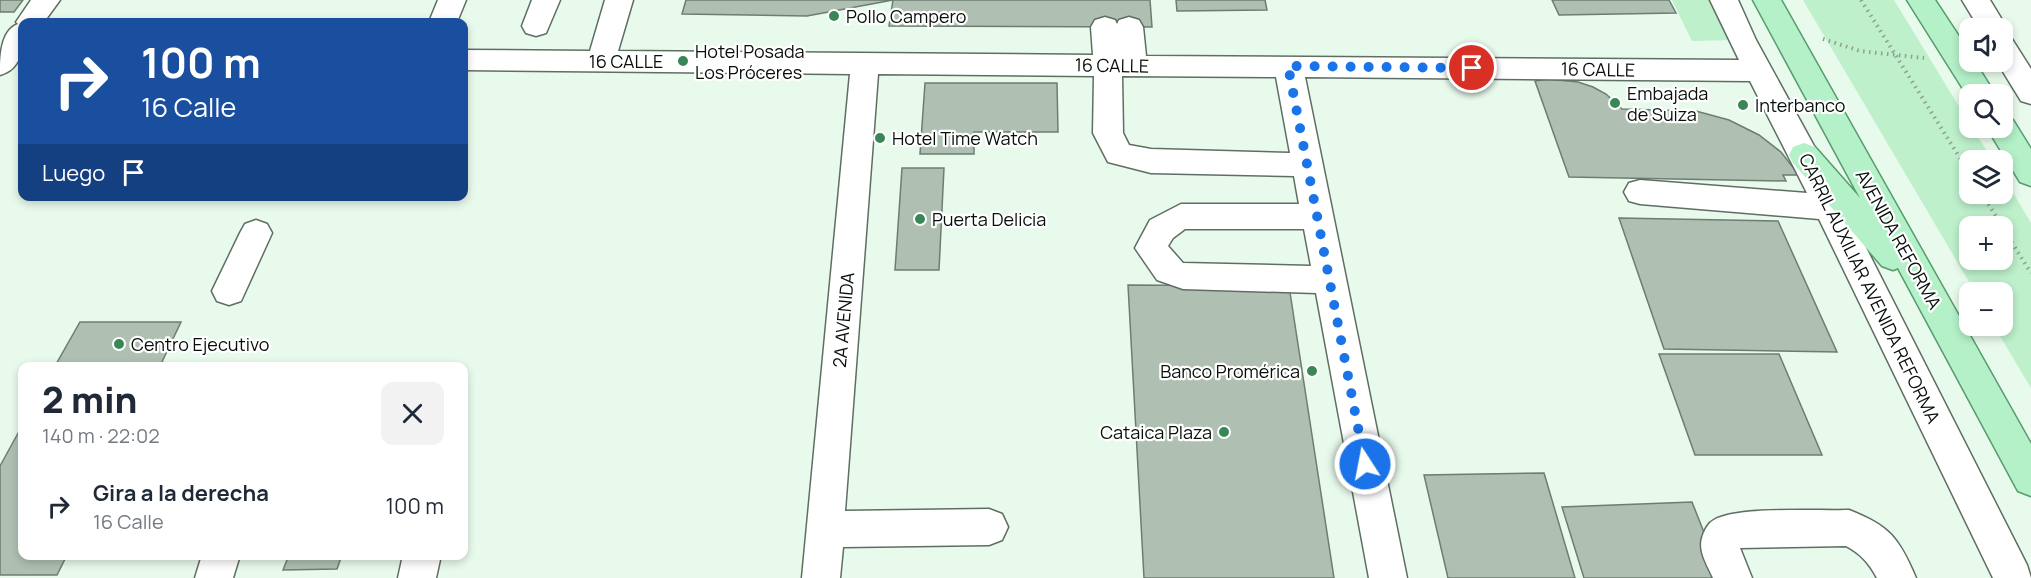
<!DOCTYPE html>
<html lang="es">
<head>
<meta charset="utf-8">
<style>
	:root { --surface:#fff; --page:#f2f2f3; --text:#1f2937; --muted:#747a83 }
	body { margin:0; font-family:Manrope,sans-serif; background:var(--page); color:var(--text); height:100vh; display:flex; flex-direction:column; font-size:22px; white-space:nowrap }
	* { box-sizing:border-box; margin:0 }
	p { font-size:20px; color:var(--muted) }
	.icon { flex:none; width:33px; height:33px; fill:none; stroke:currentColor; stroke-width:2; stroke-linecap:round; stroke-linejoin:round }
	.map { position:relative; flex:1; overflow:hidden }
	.details { position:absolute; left:18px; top:362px; width:450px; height:198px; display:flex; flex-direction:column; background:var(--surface); border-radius:12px; box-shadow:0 3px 9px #0003 }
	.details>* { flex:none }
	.hud { position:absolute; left:18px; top:18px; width:450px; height:183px; border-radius:12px; box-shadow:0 3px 9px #0003; background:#1a4fa0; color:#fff; overflow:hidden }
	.controls { position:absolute; left:1959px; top:18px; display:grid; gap:12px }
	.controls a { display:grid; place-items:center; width:54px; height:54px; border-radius:12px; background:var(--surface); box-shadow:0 3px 9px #0003; font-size:30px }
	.pin { position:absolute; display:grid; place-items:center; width:51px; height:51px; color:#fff; margin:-26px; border:3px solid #fff; border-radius:50%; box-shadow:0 2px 6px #0007 }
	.me { position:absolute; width:66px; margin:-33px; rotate:349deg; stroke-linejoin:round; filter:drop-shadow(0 0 4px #0008) }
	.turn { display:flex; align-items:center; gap:21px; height:126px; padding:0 24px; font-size:27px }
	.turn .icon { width:78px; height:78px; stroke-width:2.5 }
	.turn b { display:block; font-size:42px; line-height:51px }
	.then { display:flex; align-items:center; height:57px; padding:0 24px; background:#0003; gap:12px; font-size:22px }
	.round { display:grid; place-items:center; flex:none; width:63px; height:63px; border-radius:12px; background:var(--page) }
	.overview { display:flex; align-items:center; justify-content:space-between; height:102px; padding:0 24px }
	h1 { font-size:36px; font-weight:800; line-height:45px }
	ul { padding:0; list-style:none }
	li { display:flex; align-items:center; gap:18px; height:84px; padding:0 24px }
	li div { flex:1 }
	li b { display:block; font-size:22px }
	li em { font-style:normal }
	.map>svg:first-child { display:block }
	.green { fill:#bdf0cb; fill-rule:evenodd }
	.building { fill:#afc0b3; stroke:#6d7d71; stroke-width:1.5 }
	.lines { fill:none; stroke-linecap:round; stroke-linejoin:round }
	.minor-casing { stroke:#5f6e63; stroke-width:3 }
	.major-casing { stroke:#579b6e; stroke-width:3 }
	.path { stroke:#919e94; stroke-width:4; stroke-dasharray:1.5 4.5; stroke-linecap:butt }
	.minor { fill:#fff; fill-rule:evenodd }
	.major { fill:#b4f1c8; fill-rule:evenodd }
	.route { stroke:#1a73e8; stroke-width:10; stroke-dasharray:0 18 }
	.poi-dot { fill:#398756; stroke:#fff; stroke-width:2 }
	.labels { text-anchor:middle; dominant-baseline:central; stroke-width:4.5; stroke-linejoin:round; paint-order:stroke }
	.poi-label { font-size:18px; fill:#080e0a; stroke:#fff; text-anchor:start }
	.street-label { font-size:18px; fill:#080e0a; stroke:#fff }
</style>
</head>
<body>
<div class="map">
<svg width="2031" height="578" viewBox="0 0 2031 578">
	<rect width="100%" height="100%" fill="#e8faec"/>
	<g class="green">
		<path d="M1672 0H1714L1734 40 1692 41Z"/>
		<path d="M1803 0H1894L1969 123 1970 128H1972L1993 160H1970V194H2002L2003 176 2031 223V388L1994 326H2002V292H1975ZM1970 226H2002V260H1970Z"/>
	</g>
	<g class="building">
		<path d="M0 0H23L14 12H0Z"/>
		<path d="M686 0H1150L1152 27 889 26 893 0 807 16 682 14Z"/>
		<path d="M1176 0H1265L1267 10 1177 11Z"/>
		<path d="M1552 0H1669L1676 13 1559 15Z"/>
		<path d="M1548 79 1578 82 1593 87 1606 94 1622 109 1696 111 1729 120 1759 135 1781 152 1799 175H1783L1786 181 1569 177 1535 81Z"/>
		<path d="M925 83H1057L1058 132H974V154H920Z"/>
		<path d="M902 168H944L939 270H895Z"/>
		<path d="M1619 218 1778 221 1837 352 1664 349Z"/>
		<path d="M1128 285 1289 286 1334 578H1144Z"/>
		<path d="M80 322H181L160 366H55Z"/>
		<path d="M1659 354H1779L1822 455H1695Z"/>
		<path d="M22 426V555H67L57 575H0V466Z"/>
		<path d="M1544 473 1575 578H1448L1424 475Z"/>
		<path d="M1692 502 1722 578H1584L1562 507Z"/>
		<path d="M289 555H342L337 569 283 570Z"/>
	</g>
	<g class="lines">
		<g class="minor-casing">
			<g id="minor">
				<path d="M31 0H60L44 22H22C22 44 25 68 0 75 0 58 0 31 18 24L16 22Z"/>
				<path d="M438 0H466L457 22H429Z"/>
				<path d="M532 0H560L546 33 536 36 526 33 522 26Z"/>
				<path d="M605 0H633L618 51 1093 55 1091 27 1095 20 1105 17 1115 20 1117 24 1119 20 1129 17 1139 20 1143 27 1146 56 1739 60 1710 0H1738L1756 40 1819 155 2027 565 2031 578H1993L1819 219 1640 204 1629 201 1624 192 1629 183 1640 180 1807 193 1750 81 1305 77 1407 578H1369L1316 293 1183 289 1157 280 1135 248 1150 220 1181 204H1299L1294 176 1151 173 1108 162 1093 133 1094 76 878 74 845 511 989 509 1002 514 1008 527 1002 540 989 545 843 547 840 578H802L850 74 464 70V50L590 51ZM1122 76 1276 77 1290 153 1151 149 1129 145 1123 133ZM1185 229H1304L1311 266 1183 263 1168 246 1173 238Z"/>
				<path d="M1962 0H1990L2007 28 2003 35 2002 28H1979Z"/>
				<path d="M2002 36 2012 39 2031 69V104L2021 101 1997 62H2002Z"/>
				<path d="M256 220 267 224 272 233 241 301 229 305 217 301 212 291 240 233 245 224Z"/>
				<path d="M1849 510C1890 526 1899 538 1916 578H1877C1869 563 1861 554 1846 546L1740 548 1752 578H1713C1708 566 1698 552 1702 538 1704 531 1708 523 1714 520 1739 506 1818 511 1849 510Z"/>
				<path d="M202 555H240L233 578H195Z"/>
				<path d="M403 555H441L436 578H398Z"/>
			</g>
		</g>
		<g class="major-casing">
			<g id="major">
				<path d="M1753 0H1781L2031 444V496L2018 491 1898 268 1893 270 1882 266 1793 163 1789 155 1793 147 1804 143 1815 147 1860 198Z"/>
				<path d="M1907 0H1935L1970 53V62H1975L1995 94H1970V100Z"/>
				<path d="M2002 117 2013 120 2031 149V186L2020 182 1987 128H2002Z"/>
			</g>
		</g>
		<g class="path">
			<path d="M1861 0 1970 174"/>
			<path d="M1823 39 1860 51 1924 58"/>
			<path d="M1982 194 2002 226"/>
			<path d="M2002 227 2031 273"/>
		</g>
		<use href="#minor" class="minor"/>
		<use href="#major" class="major"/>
	</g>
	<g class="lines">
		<path class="route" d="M1365 464 1288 66 1472 68"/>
	</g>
	<g class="poi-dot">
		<circle cx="834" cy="16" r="6"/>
		<circle cx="683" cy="61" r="6"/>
		<circle cx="1615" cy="103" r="6"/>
		<circle cx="1743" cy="105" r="6"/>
		<circle cx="880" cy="138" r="6"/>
		<circle cx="920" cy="219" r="6"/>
		<circle cx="119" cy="344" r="6"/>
		<circle cx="1312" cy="371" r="6"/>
		<circle cx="1224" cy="432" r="6"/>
	</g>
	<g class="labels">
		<g class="poi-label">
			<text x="846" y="16">Pollo Campero</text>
			<text x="695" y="51">Hotel Posada<tspan x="695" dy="21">Los Próceres</tspan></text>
			<text x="1627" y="93">Embajada<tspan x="1627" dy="21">de Suiza</tspan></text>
			<text x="1755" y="105">Interbanco</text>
			<text x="892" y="138">Hotel Time Watch</text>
			<text x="932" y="219">Puerta Delicia</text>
			<text x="131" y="344">Centro Ejecutivo</text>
			<text x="1300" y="371" text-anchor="end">Banco Promérica</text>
			<text x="1212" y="432" text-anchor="end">Cataica Plaza</text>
		</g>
		<g class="street-label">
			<text x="626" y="61">16 CALLE</text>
			<text transform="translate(1112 65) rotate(1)">16 CALLE</text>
			<text transform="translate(1598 69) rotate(1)">16 CALLE</text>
			<text transform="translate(1899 239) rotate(61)">AVENIDA REFORMA</text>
			<text transform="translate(1870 288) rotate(64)">CARRIL AUXILIAR AVENIDA REFORMA</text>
			<text transform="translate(843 320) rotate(-85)">2A AVENIDA</text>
		</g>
	</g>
</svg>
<div class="controls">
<a><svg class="icon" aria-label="sound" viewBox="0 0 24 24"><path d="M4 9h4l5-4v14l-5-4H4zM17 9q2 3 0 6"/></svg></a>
<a><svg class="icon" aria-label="search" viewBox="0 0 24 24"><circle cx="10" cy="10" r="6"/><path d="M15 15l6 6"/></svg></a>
<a><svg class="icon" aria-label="layers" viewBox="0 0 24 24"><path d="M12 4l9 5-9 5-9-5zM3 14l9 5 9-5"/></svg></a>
<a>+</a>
<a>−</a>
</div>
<div class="pin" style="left:1472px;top:68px;background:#d93025"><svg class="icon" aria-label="arrive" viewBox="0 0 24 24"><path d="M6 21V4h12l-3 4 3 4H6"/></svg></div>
<svg class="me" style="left:1365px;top:464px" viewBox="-20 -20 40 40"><circle r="17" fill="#1a73e8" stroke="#fff" stroke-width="3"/><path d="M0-11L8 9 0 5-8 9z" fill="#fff"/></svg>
<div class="hud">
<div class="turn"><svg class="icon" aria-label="right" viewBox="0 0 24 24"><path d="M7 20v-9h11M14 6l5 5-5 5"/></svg><div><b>100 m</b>16 Calle</div></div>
<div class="then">Luego<svg class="icon" aria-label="arrive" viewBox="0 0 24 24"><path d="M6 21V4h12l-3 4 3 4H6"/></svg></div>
</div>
<section class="details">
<div class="overview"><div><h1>2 min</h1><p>140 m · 22:02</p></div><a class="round"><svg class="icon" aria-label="close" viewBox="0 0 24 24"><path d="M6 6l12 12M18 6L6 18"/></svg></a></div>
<ul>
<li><svg class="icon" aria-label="right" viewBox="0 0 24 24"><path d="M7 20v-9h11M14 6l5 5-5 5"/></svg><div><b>Gira a la derecha</b><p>16 Calle</p></div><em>100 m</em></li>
</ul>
</section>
</div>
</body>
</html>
